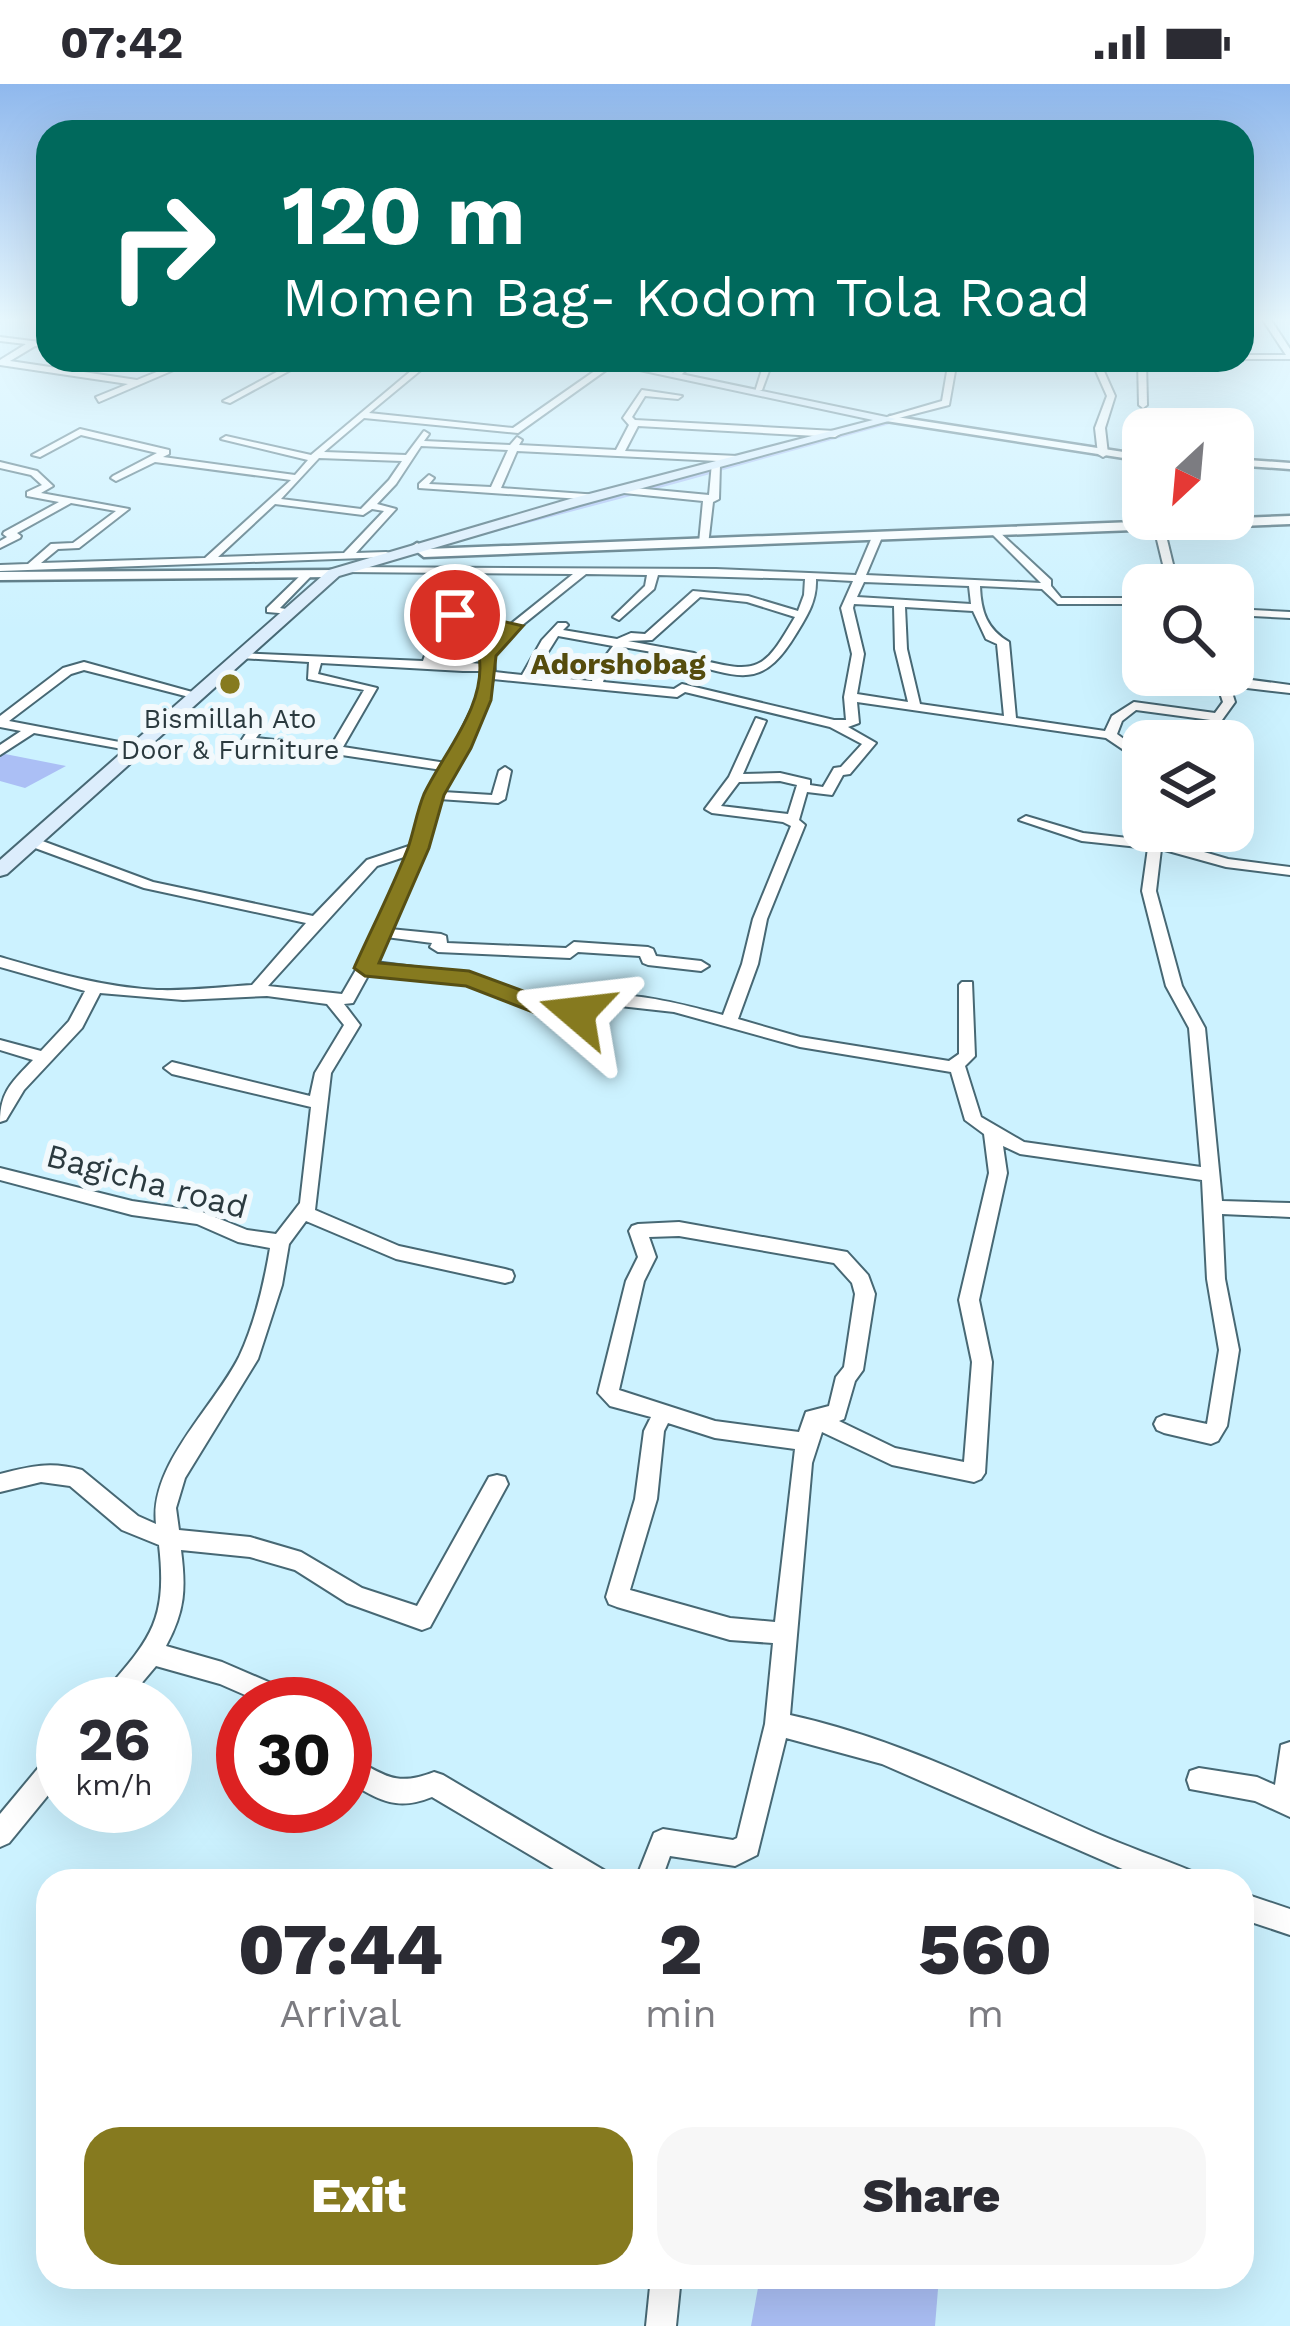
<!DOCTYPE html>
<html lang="en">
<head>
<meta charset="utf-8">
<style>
	:root { --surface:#fff; --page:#f7f7f7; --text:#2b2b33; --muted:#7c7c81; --accent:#867a1f }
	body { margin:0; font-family:"Work Sans",sans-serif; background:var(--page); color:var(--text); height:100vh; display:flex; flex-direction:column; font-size:45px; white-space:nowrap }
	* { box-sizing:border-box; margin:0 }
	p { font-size:39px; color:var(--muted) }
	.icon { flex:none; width:66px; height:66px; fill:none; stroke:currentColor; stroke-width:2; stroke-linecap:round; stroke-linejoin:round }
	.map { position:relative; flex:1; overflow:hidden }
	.panel { position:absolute; left:36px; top:1785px; width:1218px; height:420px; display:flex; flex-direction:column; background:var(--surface); border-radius:36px; box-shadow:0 12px 48px #0002 }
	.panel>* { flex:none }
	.top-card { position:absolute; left:36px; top:36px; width:1218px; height:252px; border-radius:36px; box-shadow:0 12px 48px #0002; background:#00695c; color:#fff; overflow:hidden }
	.needle { width:78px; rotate:206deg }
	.buttons { position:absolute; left:1122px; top:324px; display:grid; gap:24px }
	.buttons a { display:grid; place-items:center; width:132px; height:132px; border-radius:24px; background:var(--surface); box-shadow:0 12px 48px #0002; font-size:60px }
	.speed { position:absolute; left:36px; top:1593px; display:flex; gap:24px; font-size:60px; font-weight:700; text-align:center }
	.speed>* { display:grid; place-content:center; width:156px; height:156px; border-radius:50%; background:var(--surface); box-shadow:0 12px 48px #0002; line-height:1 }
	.speed small { font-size:30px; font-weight:400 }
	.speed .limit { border:18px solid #d22; background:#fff; color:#111 }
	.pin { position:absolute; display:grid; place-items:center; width:102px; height:102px; color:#fff; margin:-51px; border:6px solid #fff; border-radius:50%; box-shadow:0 3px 12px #0007 }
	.me { position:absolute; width:132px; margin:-66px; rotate:287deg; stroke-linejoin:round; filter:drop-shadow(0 0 9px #0008) }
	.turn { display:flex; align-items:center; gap:42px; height:252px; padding:0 48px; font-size:54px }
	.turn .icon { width:156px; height:156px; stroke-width:2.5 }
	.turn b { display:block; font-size:84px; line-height:102px }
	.eta { display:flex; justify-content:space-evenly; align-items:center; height:204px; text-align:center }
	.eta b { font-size:72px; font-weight:800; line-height:84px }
	.action { display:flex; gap:24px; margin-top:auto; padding:24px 48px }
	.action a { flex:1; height:138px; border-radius:36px; background:var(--accent); color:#fff; font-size:48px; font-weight:800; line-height:138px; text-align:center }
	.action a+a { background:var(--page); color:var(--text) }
	.status { display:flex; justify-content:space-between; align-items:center; height:84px; padding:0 60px; background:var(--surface); direction:ltr }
	.status svg { height:33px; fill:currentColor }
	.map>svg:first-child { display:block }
	.water { fill:#abbff5 }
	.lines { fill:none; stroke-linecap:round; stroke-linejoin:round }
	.stream { stroke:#abbff5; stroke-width:3 }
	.minor-casing { stroke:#476874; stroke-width:4 }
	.tertiary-casing { stroke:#476874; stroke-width:5 }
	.secondary-casing { stroke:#476874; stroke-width:4 }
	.minor { fill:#fff; fill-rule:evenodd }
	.tertiary { fill:#fff; fill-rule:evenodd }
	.secondary { fill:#dcedfc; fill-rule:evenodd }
	.route { fill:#867a1f; stroke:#574f14; stroke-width:3 }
	.poi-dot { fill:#867a1f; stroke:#f2f9fc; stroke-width:4.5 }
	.labels { text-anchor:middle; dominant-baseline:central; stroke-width:12; stroke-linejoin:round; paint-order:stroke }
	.far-poi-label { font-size:27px; fill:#2b3a3f; stroke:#f2f9fc }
	.far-neighbourhood-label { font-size:30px; font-weight:bold; fill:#554c0d; stroke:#f2f9fc }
	.street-label { font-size:33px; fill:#2b3a3f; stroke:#f2f9fc }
</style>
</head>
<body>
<div class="status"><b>07:42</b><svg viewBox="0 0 49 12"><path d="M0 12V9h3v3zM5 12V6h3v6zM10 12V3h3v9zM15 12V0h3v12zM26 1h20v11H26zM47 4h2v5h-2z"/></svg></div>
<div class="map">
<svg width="1290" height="2242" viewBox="0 0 1290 2242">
	<rect width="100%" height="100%" fill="#ccf2ff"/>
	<g class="water">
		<path d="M0 669 66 682 25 704 0 697Z"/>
		<path d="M760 2193H939L935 2242H751Z"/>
	</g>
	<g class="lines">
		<g class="stream">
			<path d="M721 385 888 339"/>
			<path d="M646 406 708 389"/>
			<path d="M477 451 632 410"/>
			<path d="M45 756 224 596"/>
		</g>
		<g class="minor-casing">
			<g id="minor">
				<path d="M1261 233H1269L1290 265V275H1242V271H1286Z"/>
				<path d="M0 253 48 259V263L35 262 10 277 137 296 186 276H197L99 318 96 313 128 300 0 281V276L26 260 0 257Z"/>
				<path d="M299 276H309L230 319 223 317Z"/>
				<path d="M424 276H433L369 329 513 344 609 277 616 279 518 349 364 334 324 368 406 371 424 347 429 350 424 357 510 361 517 353 522 356 519 361 616 366 629 341 623 334 642 306 682 312 678 315 645 312 632 333 635 336 835 347 840 350 835 353 638 342 625 367 738 372 743 375 738 378 517 367 501 404 599 411 601 413 596 416 419 404V400L429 391 434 394 429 400 491 403 508 366 421 362 396 400 377 420 396 425 356 469 386 468 390 469V473L0 487V481L28 480 51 460 73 459 116 427 71 419 17 449 21 452 20 454 0 464V457L7 453 3 450 4 448 59 418 27 412V408L42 401 31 391 0 384V378L37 387 53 402 41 409 129 425 79 464 58 465 41 479 205 474 291 396 155 378 116 397 111 394 113 392 157 369 81 351 40 373 32 371 80 345 169 366V370L163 373 295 391 308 376 221 355 226 352 311 371ZM319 374 402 377 389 396 361 425 281 415ZM275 420 363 431 372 425 384 427 344 469 218 473Z"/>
				<path d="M687 276H696L679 293H673V289Z"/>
				<path d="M765 276H773L762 306 755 308Z"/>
				<path d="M827 276H835L832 284 825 282Z"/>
				<path d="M949 276H957L949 321 887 337V333L942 317Z"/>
				<path d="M1091 276H1099L1115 312 1105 344 1108 370 1103 373 1098 370 1095 344 1107 312Z"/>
				<path d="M1138 276H1146L1147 321 1143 324 1139 321Z"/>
				<path d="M1128 371 1143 390V401L1123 374Z"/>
				<path d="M712 379 720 381 719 415 713 418 708 461 699 459 703 417 624 409 619 406 624 403 709 411Z"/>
				<path d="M1152 435H1162L1178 501H1168Z"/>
				<path d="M996 445 1051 496V502L1061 514H1143V520H1058L1042 505 980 502C981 528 987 545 1009 558L1016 634 1105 647 1112 632 1134 618 1215 629 1223 618 1214 591 1290 601V609L1230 602 1235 618 1222 636 1218 637 1136 626 1122 637 1117 650 1143 669V679L1106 654 857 618 859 639 848 643 876 659 850 690 843 691 832 711 807 708 799 736 805 741 767 835 758 880 738 935 800 953 949 977 959 970V901L962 898H972L975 972 965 982 981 1033 1024 1058 1201 1083 1189 944 1166 902 1142 807 1148 764 1082 757 1019 736 1026 732 1083 749 1155 757H1159L1157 747H1171L1173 759 1228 775 1290 783V791L1226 783 1161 765 1156 807 1182 902 1205 944 1222 1117 1290 1119V1133L1222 1130 1225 1195 1239 1266 1227 1342 1218 1357 1211 1360 1164 1349 1157 1346 1154 1340 1157 1334 1164 1331 1207 1340 1219 1266 1207 1195 1202 1096 1020 1070 1003 1062 1007 1089 979 1216 992 1278 985 1389 981 1395 974 1398 892 1381 822 1348 812 1379 790 1631C896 1654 992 1703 1091 1747 1125 1762 1160 1774 1194 1788L1198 1797H1150L882 1680 786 1654 757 1771 735 1782 670 1772 661 1797H635L654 1749 663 1745 733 1756 737 1754 765 1640 773 1559 730 1556 617 1523 609 1520 606 1513 635 1415 644 1347 651 1333 610 1322 598 1309 626 1197 638 1173 629 1147 632 1142 638 1140 679 1138 847 1168 868 1191 875 1210 863 1286 855 1297 844 1335 839 1337 895 1364 964 1378 972 1278 959 1216 989 1089 984 1050 965 1036 951 988 800 963 674 928 620 922 608 924 585 939 540 929 466 900 370 888 353 919 344 920 360 941 331 989 315 1126 399 1162 505 1185 512 1187 514 1192 512 1197 505 1199 396 1175 306 1137 289 1160 282 1201 258 1275 185 1394 176 1424 179 1446 250 1453 301 1468 362 1504 417 1522 489 1393 497 1391 505 1393 508 1400 430 1543 422 1546 347 1519 295 1486 250 1473 181 1466C186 1505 185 1527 166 1562L222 1578 301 1612 305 1620H266L220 1600 156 1582 124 1620H97L101 1612C149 1556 168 1539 159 1461L122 1446 70 1402 41 1398 0 1408V1390C31 1382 51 1377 82 1386L138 1432 156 1440C149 1381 214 1323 239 1273 255 1239 264 1200 270 1164L238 1158 197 1140 132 1131 0 1096V1084L132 1117 200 1127 247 1146 276 1150 300 1119 311 1023 172 990 164 984 172 978 310 1012 315 989 344 941 327 920 267 912 183 916 100 909 82 944 24 1006 6 1036 0 1038C0 1007 13 997 33 976L0 966V956L41 967 69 937 85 907 0 883V873C52 888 102 903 157 906 189 907 220 903 252 901L306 839 144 804 27 761V755H37L153 798 313 832 367 776 412 761 427 711 442 686 335 670 247 661 241 657 247 648 199 641 193 637 199 633 256 642 262 646 256 654 331 662 364 606 308 595 309 578 241 574 235 571 237 569 423 577 430 557 453 527 457 526 503 537C485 545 477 560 470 579L483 580 482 572 497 551 573 490 344 488 339 485 340 483 716 485 856 491 872 453 877 450 882 453 866 491 1041 499 992 450V446ZM586 490 647 491 645 502 613 533 619 536 654 505 658 491 805 495 804 511 798 527 748 512 693 507 645 550 631 549 617 555 563 546 568 541 566 539H558L542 556 522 591 495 588 494 572 505 555ZM816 495 853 497 841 524 852 570 844 613 846 636H834L682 600 674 605 603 598 607 586 623 563 687 574V579C742 594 763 605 796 550 807 532 817 517 816 495ZM864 498 969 502 971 520 857 513ZM700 513 747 518 795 533C764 586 759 591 698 575L700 572 694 569 628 557 652 556ZM854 520 894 522 895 565 908 618 857 610 864 570 853 524ZM905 523 973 527 986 555 997 560 1004 632 920 620 907 565ZM460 533 484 538 467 556 459 579 435 578 442 557ZM558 552 613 562 595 586 592 597 533 592ZM321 579 463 587H483L476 616 446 679 343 663 377 604 318 590ZM493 595 677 613 685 608 830 643 862 660 841 683 834 684 823 703 810 701V696L780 689 743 690 766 637 756 634 729 693 705 725 712 729 783 738 791 742 753 835 742 880 723 931C695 924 624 903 598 916 592 919 587 924 582 928L550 921 469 890 375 878 386 853 432 859 430 863 438 868 570 874 578 868 640 872 643 879 648 881 701 887 709 882 701 877 656 872 653 865 648 863 574 858 566 864 447 859 446 852 441 850 390 845 425 764 439 715 498 719 505 715 511 687 505 683 499 687 492 711 443 708C463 672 483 636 493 595ZM780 697 797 701 788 730 721 722 739 698ZM407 772 357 884 342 910 268 902 377 782ZM679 1152 834 1179 852 1199 855 1210 844 1283 836 1293 829 1322 806 1328 799 1348 715 1337 619 1306 644 1197 656 1173 649 1153ZM668 1339 715 1354 795 1365 775 1538 730 1534 630 1506 657 1415 664 1347Z"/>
				<path d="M305 487 314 489 280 524 291 526V530L267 528V524Z"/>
				<path d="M1233 525 1290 528V534L1233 531Z"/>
				<path d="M84 578 203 611 197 615 84 586 71 590 9 637 135 661 139 662V668L34 649 0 671V661L21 647 0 643V632L63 584Z"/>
				<path d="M1290 1658V1733L1255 1717 1190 1705 1187 1696 1190 1687 1199 1684 1257 1693 1275 1701 1281 1661Z"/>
				<path d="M63 1662V1693L9 1759 0 1763V1730L54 1665Z"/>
				<path d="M345 1671C382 1687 391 1705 434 1688L443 1691 607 1788 611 1797H574L432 1713C395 1728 378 1715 345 1696Z"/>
				<path d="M1242 1809 1290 1825V1851L1242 1835Z"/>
				<path d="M651 2193H681L676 2242H646Z"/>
			</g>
		</g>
		<g class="tertiary-casing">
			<g id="tertiary">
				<path d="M890 332 1143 371V377L886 337Z"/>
				<path d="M1233 375 1290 379V385L1233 381Z"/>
				<path d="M1290 432V440L424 473 411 463 417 459 427 465Z"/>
				<path d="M338 486 340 489 334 493 0 496V488Z"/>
			</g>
		</g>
		<g class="secondary-casing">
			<path id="secondary" d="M593 276H614L896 335 580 421 339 492 7 790 0 792V776L329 486 570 415 873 336Z"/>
		</g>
		<use href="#minor" class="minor"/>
		<use href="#tertiary" class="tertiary"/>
		<use href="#secondary" class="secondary"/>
	</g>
	<linearGradient id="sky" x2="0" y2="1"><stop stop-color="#8fb8ed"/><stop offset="0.43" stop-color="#e8f9ff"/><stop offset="1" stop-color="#e8f9ff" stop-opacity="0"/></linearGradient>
	<rect width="1290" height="547" fill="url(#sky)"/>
	<path class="route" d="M455 526 523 542 496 572 491 616 471 664 444 711 429 764 379 879 469 887 550 917 586 924V935L538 930 466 902 365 892 354 884C372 844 392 805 408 764 414 746 417 727 424 710 444 668 487 621 479 572L502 545 449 534V527Z"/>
	<circle class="poi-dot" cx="230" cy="600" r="12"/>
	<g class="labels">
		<g class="far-poi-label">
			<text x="230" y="635">Bismillah Ato<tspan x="230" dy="31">Door &amp; Furniture</tspan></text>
		</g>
		<g class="far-neighbourhood-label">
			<text x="618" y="579">Adorshobag</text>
		</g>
		<g class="street-label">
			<text transform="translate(147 1097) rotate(15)">Bagicha road</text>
		</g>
	</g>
</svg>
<div class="buttons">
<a><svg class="needle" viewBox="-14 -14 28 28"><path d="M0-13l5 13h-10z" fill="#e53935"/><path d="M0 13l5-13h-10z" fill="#7c7c81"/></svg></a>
<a><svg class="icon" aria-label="search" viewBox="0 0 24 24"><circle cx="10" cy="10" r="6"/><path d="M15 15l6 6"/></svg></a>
<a><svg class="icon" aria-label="layers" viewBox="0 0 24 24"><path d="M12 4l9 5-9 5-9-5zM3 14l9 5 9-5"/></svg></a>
</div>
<div class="speed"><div>26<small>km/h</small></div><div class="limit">30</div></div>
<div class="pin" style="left:455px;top:531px;background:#d93025"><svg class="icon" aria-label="arrive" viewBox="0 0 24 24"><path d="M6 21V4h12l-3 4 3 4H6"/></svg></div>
<svg class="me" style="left:577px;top:929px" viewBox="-20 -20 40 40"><path d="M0-17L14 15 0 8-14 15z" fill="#867a1f" stroke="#fff" stroke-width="4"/></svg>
<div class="top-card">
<div class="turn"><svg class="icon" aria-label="right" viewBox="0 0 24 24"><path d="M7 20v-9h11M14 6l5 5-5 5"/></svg><div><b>120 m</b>Momen Bag- Kodom Tola Road</div></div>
</div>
<section class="panel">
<div class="eta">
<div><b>07:44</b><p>Arrival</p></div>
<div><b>2</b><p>min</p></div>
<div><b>560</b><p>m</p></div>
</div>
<div class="action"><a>Exit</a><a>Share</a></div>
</section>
</div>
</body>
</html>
